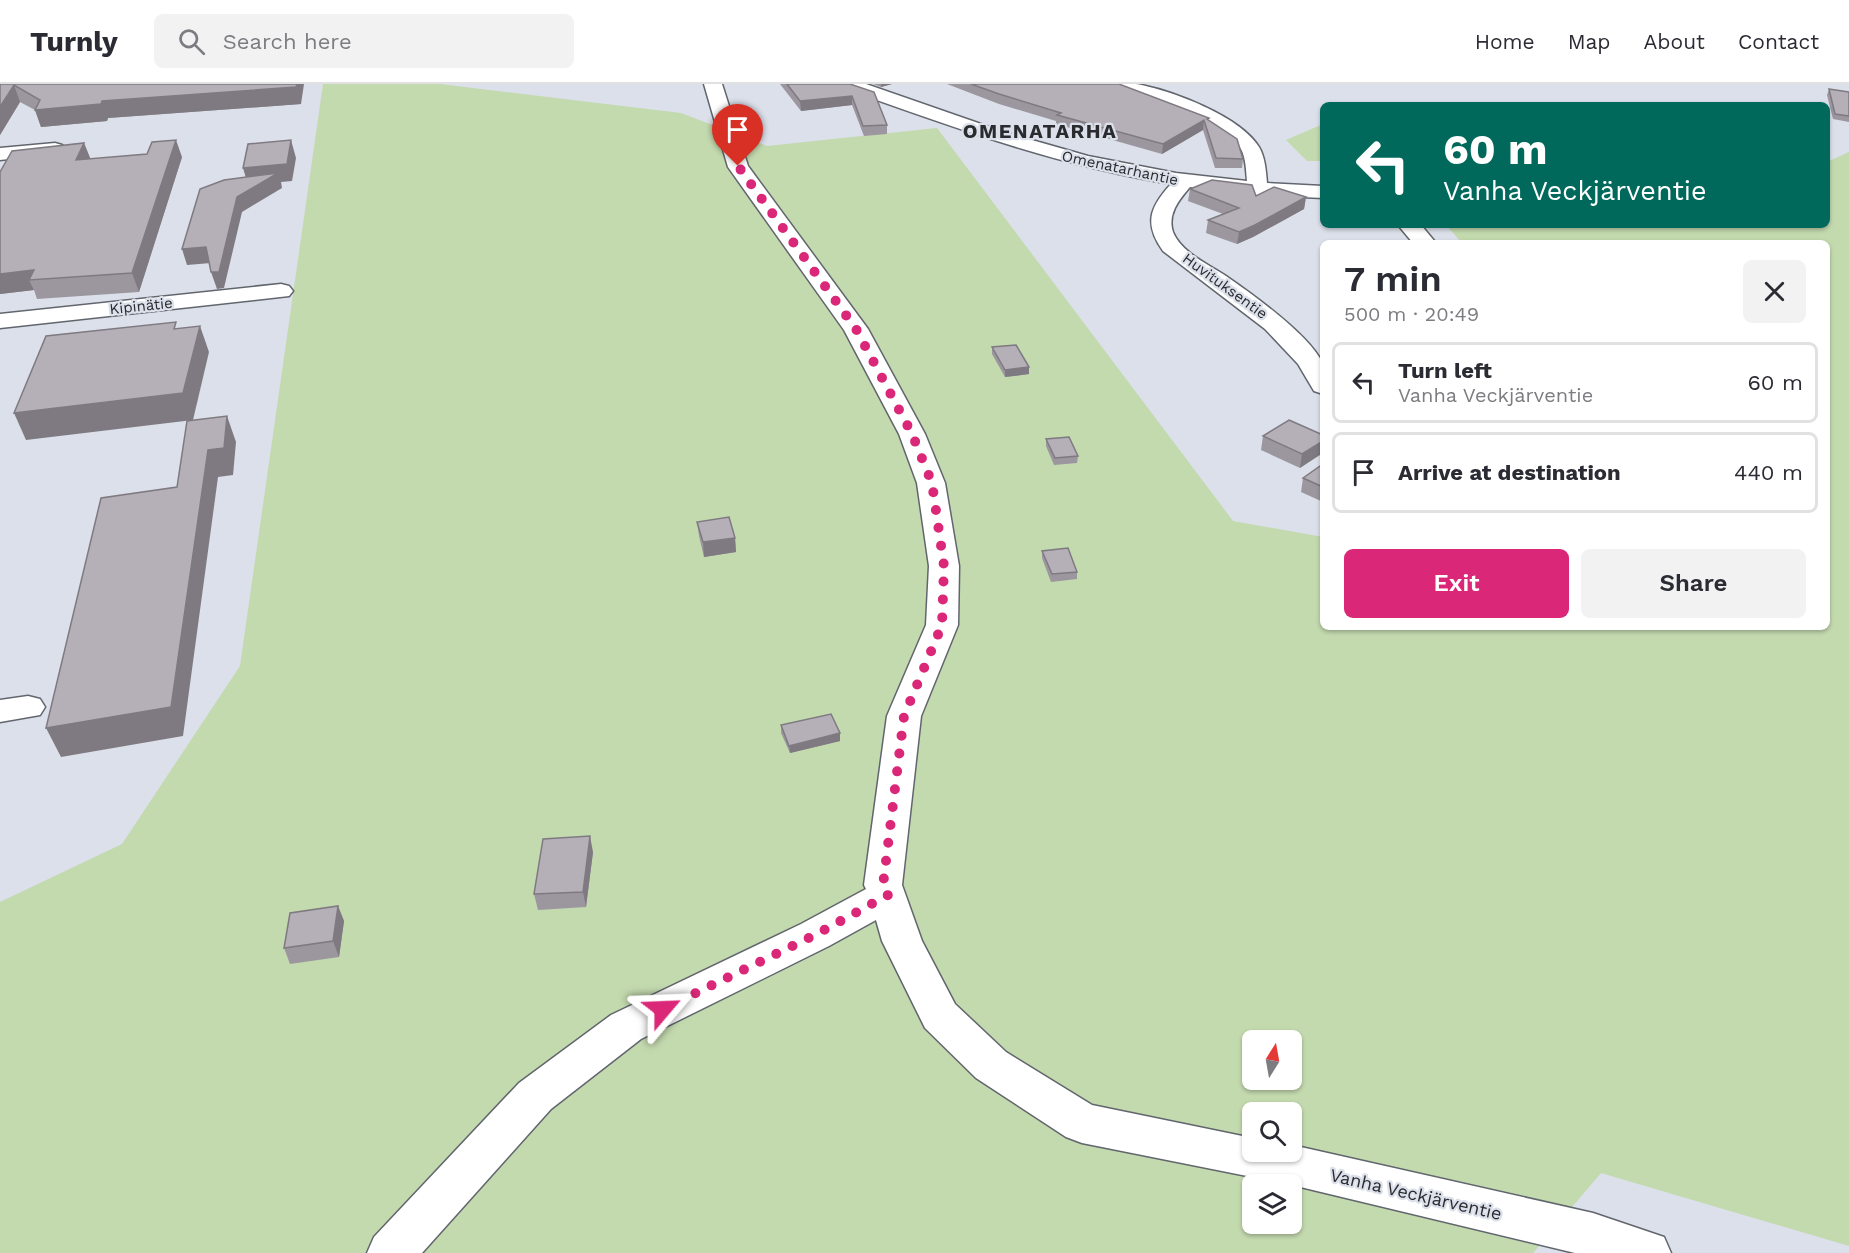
<!DOCTYPE html>
<html lang="en">
<head>
<meta charset="utf-8">
<style>
	:root { --surface:#fff; --page:#f2f2f3; --text:#2b2b33; --muted:#7c7c81; --line:#e1e1e2; --accent:#db2777 }
	body { margin:0; font-family:"Work Sans",sans-serif; background:var(--page); color:var(--text); height:100vh; display:flex; flex-direction:column; font-size:22px; white-space:nowrap }
	* { box-sizing:border-box; margin:0 }
	p { font-size:20px; color:var(--muted) }
	.icon { flex:none; width:33px; height:33px; fill:none; stroke:currentColor; stroke-width:2; stroke-linecap:round; stroke-linejoin:round }
	.map { position:relative; flex:1; overflow:hidden }
	.drawer { position:absolute; left:1320px; top:156px; width:510px; height:390px; display:flex; flex-direction:column; background:var(--surface); border-radius:9px; box-shadow:0 2px 4px #0004 }
	.drawer>* { flex:none }
	.hud { position:absolute; left:1320px; top:18px; width:510px; height:126px; border-radius:9px; box-shadow:0 2px 4px #0004; background:#00695c; color:#fff; overflow:hidden }
	.needle { width:39px; rotate:11deg }
	.controls { position:absolute; left:1242px; top:946px; display:grid; gap:12px }
	.controls a { display:grid; place-items:center; width:60px; height:60px; border-radius:9px; background:var(--surface); box-shadow:0 2px 4px #0004; font-size:30px }
	.pin { position:absolute; display:grid; place-items:center; width:51px; height:51px; color:#fff; margin:-62px -26px; border-radius:50% 50% 50% 0; rotate:-45deg; box-shadow:0 0 6px #0007 }
	.pin .icon { rotate:45deg }
	.me { position:absolute; width:66px; margin:-33px; rotate:64deg; stroke-linejoin:round; filter:drop-shadow(0 0 4px #0008) }
	.turn { display:flex; align-items:center; gap:21px; height:126px; padding:0 24px; font-size:27px }
	.turn .icon { width:78px; height:78px; stroke-width:2.5 }
	.turn b { display:block; font-size:42px; line-height:51px }
	.round { display:grid; place-items:center; flex:none; width:63px; height:63px; border-radius:9px; background:var(--page) }
	.summary { display:flex; align-items:center; justify-content:space-between; height:102px; padding:0 24px }
	h1 { font-size:36px; font-weight:600; line-height:45px }
	.action { display:flex; gap:12px; margin-top:auto; padding:12px 24px }
	.action a { flex:1; height:69px; border-radius:9px; background:var(--accent); color:#fff; font-size:24px; font-weight:600; line-height:69px; text-align:center }
	.action a+a { background:var(--page); color:var(--text) }
	ul { padding:0; list-style:none }
	li { display:flex; align-items:center; gap:18px; height:81px; margin:0 12px 9px; padding:0 12px; border:3px solid var(--line); border-radius:9px }
	li div { flex:1 }
	li b { display:block; font-size:22px }
	li em { font-style:normal }
	header { display:flex; align-items:center; gap:36px; box-sizing:border-box; height:84px; padding:0 30px; background:var(--surface); border-bottom:2px solid var(--line) }
	header strong { font-size:28px }
	nav { display:flex; gap:33px; margin-inline-start:auto; font-size:21px }
	.search { width:420px; height:54px; background:var(--page); display:flex; align-items:center; gap:15px; box-sizing:border-box; padding:0 21px; border-radius:9px; color:var(--muted); font-size:22px }
	.map>svg:first-child { display:block }
	.green { fill:#c3d9ae; fill-rule:evenodd }
	.lines { fill:none; stroke-linecap:round; stroke-linejoin:round }
	.minor-casing { stroke:#61656d; stroke-width:3 }
	.minor { fill:#fff; fill-rule:evenodd }
	.wall { fill:#9c969e }
	.shaded-wall { fill:#7f7a81 }
	.building { fill:#b5afb8; stroke:#7f7a81; stroke-width:1.5 }
	.route { stroke:#db2777; stroke-width:10; stroke-dasharray:0 18 }
	.labels { text-anchor:middle; dominant-baseline:central; stroke-width:4.5; stroke-linejoin:round; paint-order:stroke }
	.far-street-label { font-size:15px; fill:#292b2f; stroke:#dbe0ea }
	.street-label { font-size:18px; fill:#292b2f; stroke:#dbe0ea }
	.far-district-label { font-size:20px; font-weight:bold; letter-spacing:1.5px; fill:#292b2f; stroke:#dbe0ea }
</style>
</head>
<body>
<header>
<strong>Turnly</strong>
<div class="search"><svg class="icon" aria-label="search" viewBox="0 0 24 24"><circle cx="10" cy="10" r="6"/><path d="M15 15l6 6"/></svg>Search here</div>
<nav><a>Home</a><a>Map</a><a>About</a><a>Contact</a></nav>
</header>
<div class="map">
<svg width="1849" height="1169" viewBox="0 0 1849 1169">
	<rect width="100%" height="100%" fill="#dbe0ea"/>
	<g class="green">
		<path d="M323 0H440L681 29 767 62 937 44 1233 437 1323 453V543H1827V159H1462L1446 141H1827V78L1849 68V1162L1601 1089 1533 1169H0V818L122 760 240 582ZM1252 957H1292V996H1252ZM1252 1029H1292V1068H1252ZM1252 1101H1292V1140H1252Z"/>
		<path d="M1323 40V77H1307L1286 56Z"/>
	</g>
	<g class="lines">
		<g class="minor-casing">
			<g id="minor">
				<path d="M704 0H722L748 82 868 245 925 350 945 399 959 482 958 541 921 632 902 801 922 857 955 920 1006 968 1092 1021 1252 1054V1068H1292V1061L1593 1129 1664 1153 1671 1169H1575L1292 1101 1082 1059 1066 1053 976 994 925 944 882 857 876 836 829 862 641 955 551 1025 422 1169H367L374 1153 519 999 611 931 801 840 866 805 864 801 887 632 926 541 929 482 917 399 899 350 844 246 728 83Z"/>
				<path d="M840 0H866L1004 48 1088 72 1176 89 1247 97C1246 87 1246 74 1241 65 1224 34 1144 14 1111 4L1108 0C1117 0 1127 0 1136 0 1171 6 1240 32 1259 63 1265 73 1266 87 1267 99L1323 102V114L1257 111 1190 103C1179 116 1167 130 1173 148 1181 168 1209 181 1226 192 1252 210 1308 250 1322 278 1326 285 1323 301 1323 310L1314 307 1298 280 1265 245 1163 167C1144 140 1149 124 1171 100 1055 81 953 43 843 4Z"/>
				<path d="M55 59 62 61 65 65 62 69 0 76V64Z"/>
				<path d="M1398 141H1421L1436 159H1413Z"/>
				<path d="M281 200 289 202 293 207 289 212 0 244V230Z"/>
				<path d="M28 612 40 615 45 623 40 631 0 638V616Z"/>
			</g>
		</g>
		<use href="#minor" class="minor"/>
	</g>
	<g class="wall">
		<path d="M0 0 301 20 108 34 107 37 41 43 35 26 20 18 0 51Z"/>
		<path d="M780 0H850L887 41V50L864 52 852 21 801 27Z"/>
		<path d="M873 0H892L881 3Z"/>
		<path d="M947 0H1119L1208 36 1243 75 1242 84H1215L1203 46 1162 70 1056 40V37L999 20Z"/>
		<path d="M1829 5 1849 8V38L1833 35 1827 11Z"/>
		<path d="M84 59 90 75 182 73 139 208 37 215 34 206 0 210V88Z"/>
		<path d="M1190 105 1256 112 1306 113 1304 125 1253 153 1237 160 1206 149 1208 136 1223 130 1188 117Z"/>
		<path d="M992 263 1029 283V290L1005 293 992 270Z"/>
		<path d="M1323 351 1300 384 1261 366 1263 352Z"/>
		<path d="M1046 355 1078 372 1077 379 1054 381 1046 362Z"/>
		<path d="M1323 380V418L1301 408 1303 394Z"/>
		<path d="M697 438 735 454 736 468 704 473 699 452Z"/>
		<path d="M1042 467 1077 488V495L1051 498 1042 474Z"/>
		<path d="M781 641 840 657 790 669 781 649Z"/>
		<path d="M593 768 586 823 538 826 534 810Z"/>
		<path d="M338 822 344 837 339 873 290 880 284 864Z"/>
	</g>
	<g class="shaded-wall">
		<path d="M297 0H304L301 20 108 34 107 37 41 43 35 26 102 17Z"/>
		<path d="M881 0H892L881 3Z"/>
		<path d="M14 1 20 18 0 51V23Z"/>
		<path d="M852 12V21L801 27 800 17Z"/>
		<path d="M1204 36 1203 46 1162 70 1163 60Z"/>
		<path d="M176 56 182 73 139 208 132 189Z"/>
		<path d="M291 56 296 74 292 97 281 98 282 104 242 128 224 204 217 205 211 188 237 113 248 101 243 84Z"/>
		<path d="M84 59 91 76H76Z"/>
		<path d="M1306 113 1304 125 1253 153 1237 160 1239 148Z"/>
		<path d="M206 163 211 179 187 181 182 165Z"/>
		<path d="M34 186 29 196 34 206 0 210V190Z"/>
		<path d="M200 242 209 268 193 336 26 356 14 329Z"/>
		<path d="M1029 283V290L1005 293V286Z"/>
		<path d="M227 332 236 358 233 391 218 393 183 652 61 673 46 644 208 366Z"/>
		<path d="M1323 357V369L1300 384 1302 370Z"/>
		<path d="M735 454 736 468 704 473 703 458Z"/>
		<path d="M840 649V657L790 669 789 662Z"/>
		<path d="M590 752 593 768 586 823 583 808Z"/>
		<path d="M338 822 344 837 339 873 333 857Z"/>
	</g>
	<g class="building">
		<path d="M0 0H297L296 3 102 17 101 20 35 26 40 16 14 1 0 23Z"/>
		<path d="M787 0H850L874 8 887 41 863 42 852 12 800 17Z"/>
		<path d="M971 0H1119L1209 34 1207 35 1237 55 1243 75 1216 74 1204 36 1163 60 1057 31 1061 29 999 10Z"/>
		<path d="M1829 5 1849 8V32L1835 30Z"/>
		<path d="M176 56 132 189 29 196 34 186 0 190V88L12 67 84 59 76 76 147 70 152 58Z"/>
		<path d="M291 56 287 80 243 84 248 60Z"/>
		<path d="M278 89 237 113 219 188H211L206 163 182 165 200 105 224 96Z"/>
		<path d="M1212 96 1252 101 1256 112 1274 103 1306 113 1255 141 1239 148 1208 136 1239 124 1190 105Z"/>
		<path d="M176 238 174 245 200 242 183 309 14 329 46 252Z"/>
		<path d="M1016 261 1029 283 1005 286 992 263Z"/>
		<path d="M227 332 224 364 208 366 171 623 46 644 101 414 177 403 187 337Z"/>
		<path d="M1289 336 1323 351V357L1302 370 1263 352Z"/>
		<path d="M1069 353 1078 372 1055 374 1046 355Z"/>
		<path d="M1323 380V403L1303 394Z"/>
		<path d="M729 433 735 454 703 458 697 438Z"/>
		<path d="M1068 464 1077 488 1052 490 1042 467Z"/>
		<path d="M831 630 840 649 789 662 781 641Z"/>
		<path d="M590 752 583 808 534 810 543 755Z"/>
		<path d="M338 822 333 857 284 864 290 829Z"/>
	</g>
	<g class="lines">
		<path class="route" d="M663 925 815 851 888 811 883 801 904 632 942 541 944 482 932 399 912 350 856 245 738 82"/>
	</g>
	<g class="labels">
		<g class="far-street-label">
			<text transform="translate(1120 84) rotate(12)">Omenatarhantie</text>
			<text transform="translate(1225 202) rotate(36)">Huvituksentie</text>
			<text transform="translate(141 222) rotate(-6)">Kipinätie</text>
		</g>
		<g class="street-label">
			<text transform="translate(1416 1110) rotate(13)">Vanha Veckjärventie</text>
		</g>
		<g class="far-district-label">
			<text x="1040" y="47">OMENATARHA</text>
		</g>
	</g>
</svg>
<div class="controls">
<a><svg class="needle" viewBox="-14 -14 28 28"><path d="M0-13l5 13h-10z" fill="#e53935"/><path d="M0 13l5-13h-10z" fill="#7c7c81"/></svg></a>
<a><svg class="icon" aria-label="search" viewBox="0 0 24 24"><circle cx="10" cy="10" r="6"/><path d="M15 15l6 6"/></svg></a>
<a><svg class="icon" aria-label="layers" viewBox="0 0 24 24"><path d="M12 4l9 5-9 5-9-5zM3 14l9 5 9-5"/></svg></a>
</div>
<div class="pin" style="left:738px;top:82px;background:#d93025"><svg class="icon" aria-label="arrive" viewBox="0 0 24 24"><path d="M6 21V4h12l-3 4 3 4H6"/></svg></div>
<svg class="me" style="left:663px;top:925px" viewBox="-20 -20 40 40"><path d="M0-17L14 15 0 8-14 15z" fill="#db2777" stroke="#fff" stroke-width="4"/></svg>
<div class="hud">
<div class="turn"><svg class="icon" aria-label="left" viewBox="0 0 24 24"><path d="M17 20v-9H6M10 6l-5 5 5 5"/></svg><div><b>60 m</b>Vanha Veckjärventie</div></div>
</div>
<section class="drawer">
<div class="summary"><div><h1>7 min</h1><p>500 m · 20:49</p></div><a class="round"><svg class="icon" aria-label="close" viewBox="0 0 24 24"><path d="M6 6l12 12M18 6L6 18"/></svg></a></div>
<ul>
<li><svg class="icon" aria-label="left" viewBox="0 0 24 24"><path d="M17 20v-9H6M10 6l-5 5 5 5"/></svg><div><b>Turn left</b><p>Vanha Veckjärventie</p></div><em>60 m</em></li>
<li><svg class="icon" aria-label="arrive" viewBox="0 0 24 24"><path d="M6 21V4h12l-3 4 3 4H6"/></svg><div><b>Arrive at destination</b></div><em>440 m</em></li>
</ul>
<div class="action"><a>Exit</a><a>Share</a></div>
</section>
</div>
</body>
</html>
